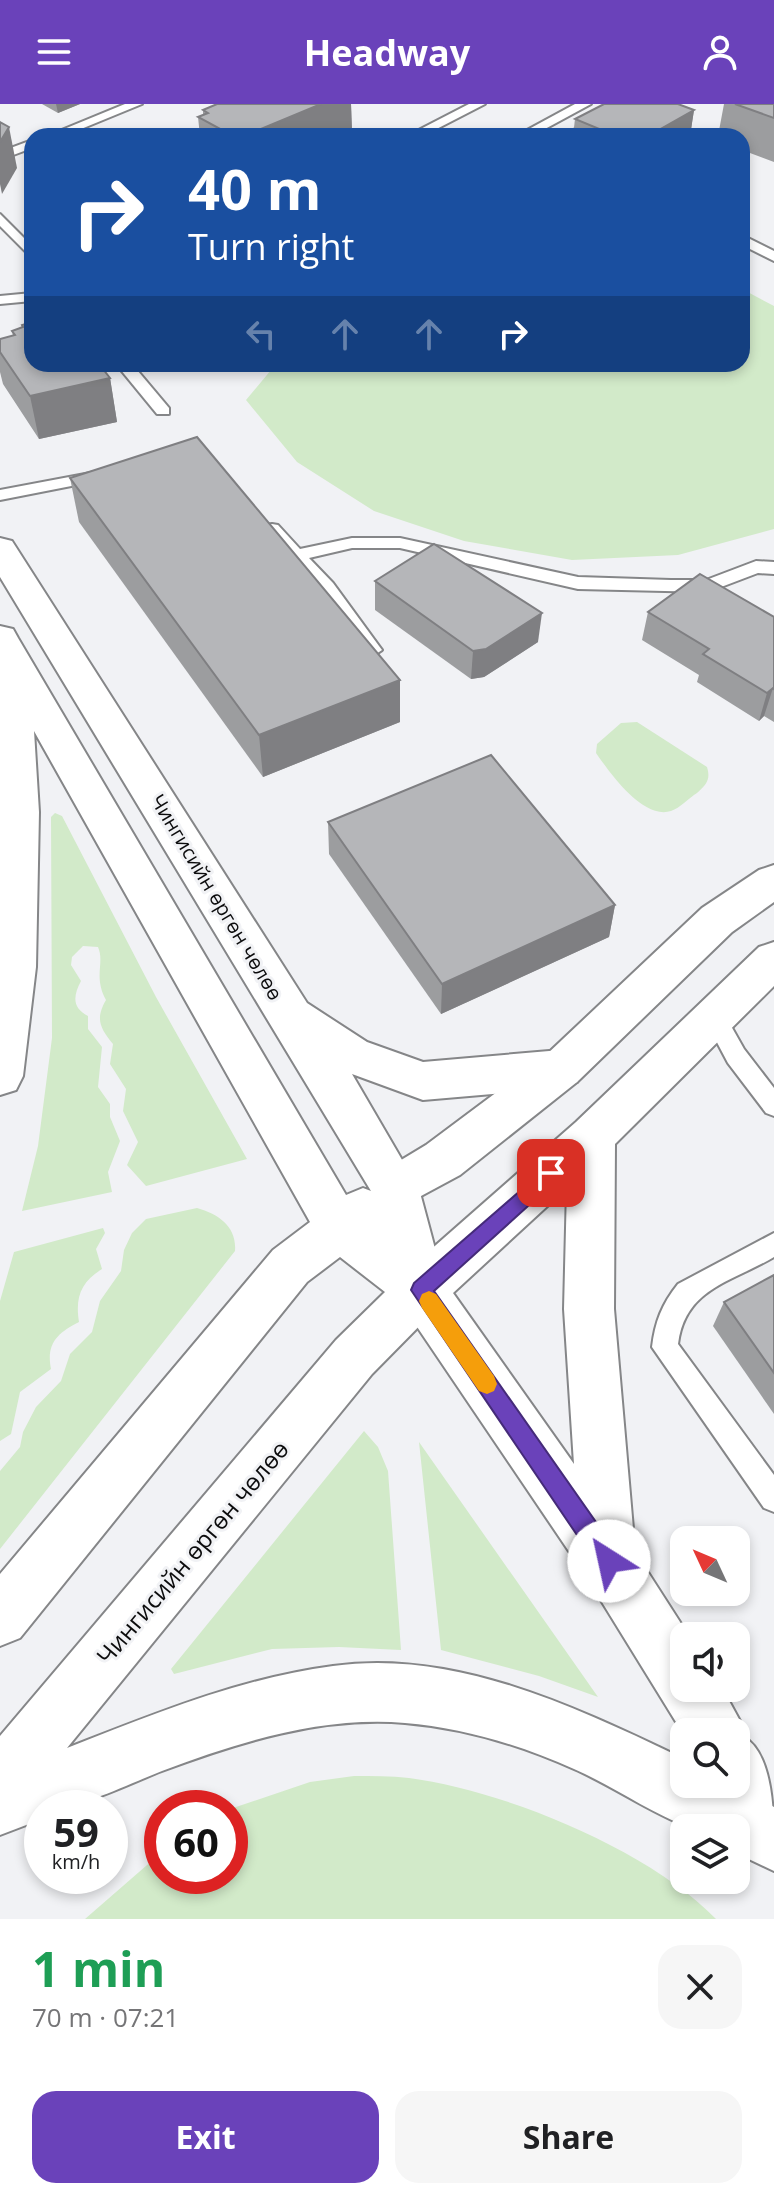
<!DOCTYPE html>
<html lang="en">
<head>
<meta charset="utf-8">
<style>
	:root { --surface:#fff; --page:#f6f6f6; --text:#202124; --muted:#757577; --accent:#6a42ba }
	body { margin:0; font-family:"Open Sans",sans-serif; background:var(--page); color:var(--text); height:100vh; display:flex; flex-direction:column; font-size:30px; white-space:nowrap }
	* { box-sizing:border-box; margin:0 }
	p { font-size:26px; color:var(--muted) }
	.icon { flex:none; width:44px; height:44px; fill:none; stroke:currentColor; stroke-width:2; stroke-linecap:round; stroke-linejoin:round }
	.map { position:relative; height:1815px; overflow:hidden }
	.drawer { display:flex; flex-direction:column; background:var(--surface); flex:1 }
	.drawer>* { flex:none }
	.guide { position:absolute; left:24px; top:24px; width:726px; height:244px; border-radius:24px; box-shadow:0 4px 12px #0003; background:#1a4fa0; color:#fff; overflow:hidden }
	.needle { width:52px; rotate:314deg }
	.controls { position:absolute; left:670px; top:1422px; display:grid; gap:16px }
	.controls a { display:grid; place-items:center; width:80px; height:80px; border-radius:16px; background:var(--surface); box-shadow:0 4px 12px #0003; font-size:40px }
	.speed { position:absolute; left:24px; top:1686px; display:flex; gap:16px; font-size:40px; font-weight:700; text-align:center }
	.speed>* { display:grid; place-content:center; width:104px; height:104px; border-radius:50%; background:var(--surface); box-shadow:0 4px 12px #0003; line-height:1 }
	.speed small { font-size:20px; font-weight:400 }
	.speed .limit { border:12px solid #d22; background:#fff; color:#111 }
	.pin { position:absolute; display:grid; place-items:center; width:68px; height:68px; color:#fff; margin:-34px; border-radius:16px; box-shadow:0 4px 12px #0006 }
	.me { position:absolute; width:88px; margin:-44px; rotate:325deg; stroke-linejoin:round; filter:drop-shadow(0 0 6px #0008) }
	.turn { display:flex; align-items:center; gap:28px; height:168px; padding:0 32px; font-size:36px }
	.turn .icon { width:104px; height:104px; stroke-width:2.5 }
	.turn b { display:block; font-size:56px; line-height:68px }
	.lanes { display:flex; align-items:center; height:76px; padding:0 32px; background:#0003; justify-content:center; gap:40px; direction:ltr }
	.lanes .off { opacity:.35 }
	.round { display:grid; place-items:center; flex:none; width:84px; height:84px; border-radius:24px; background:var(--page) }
	.headline { display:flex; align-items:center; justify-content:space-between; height:136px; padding:0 32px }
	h1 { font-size:48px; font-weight:700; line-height:60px; color:#1e9e55 }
	.primary-button { display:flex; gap:16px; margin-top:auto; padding:16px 32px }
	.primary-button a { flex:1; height:92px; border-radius:24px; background:var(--accent); color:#fff; font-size:32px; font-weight:700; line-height:92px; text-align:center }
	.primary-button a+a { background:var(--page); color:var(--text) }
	header { display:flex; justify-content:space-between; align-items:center; height:104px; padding:0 32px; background:var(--accent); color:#fff; font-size:36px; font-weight:700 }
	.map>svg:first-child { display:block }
	.green { fill:#d2eac9 }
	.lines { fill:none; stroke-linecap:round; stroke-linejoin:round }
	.lane-casing { stroke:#858688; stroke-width:4 }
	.primary-casing { stroke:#858688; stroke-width:4 }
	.highway-casing { stroke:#858688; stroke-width:4 }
	.lane { fill:#fff; fill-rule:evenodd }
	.primary { fill:#fff; fill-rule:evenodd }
	.highway { fill:#fff; fill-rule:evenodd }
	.wall { fill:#9c9d9f }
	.shaded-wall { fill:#7f7f82 }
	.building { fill:#b5b6b9; stroke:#7f7f82; stroke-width:2 }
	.route { fill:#6a42ba; stroke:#452b79; stroke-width:2 }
	.slow { fill:#f59e0b }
	.labels { text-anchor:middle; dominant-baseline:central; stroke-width:6; stroke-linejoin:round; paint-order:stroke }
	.street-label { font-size:20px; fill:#0c0c0d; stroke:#f1f2f5 }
	.near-street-label { font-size:24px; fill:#0c0c0d; stroke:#f1f2f5 }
</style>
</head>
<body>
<header><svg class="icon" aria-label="menu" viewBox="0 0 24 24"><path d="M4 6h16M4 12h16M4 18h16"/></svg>Headway<svg class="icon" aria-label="person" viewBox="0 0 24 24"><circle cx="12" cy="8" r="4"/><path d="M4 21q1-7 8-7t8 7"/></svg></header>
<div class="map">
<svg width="774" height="1815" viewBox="0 0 774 1815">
	<rect width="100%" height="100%" fill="#f1f2f5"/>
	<g class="green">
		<path d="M742 185 774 202V425L678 451 572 456 464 437 374 407 297 358 246 296 276 260H742Z"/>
		<path d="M637 618 707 663C711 676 706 681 697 689 689 694 680 704 671 707 643 716 610 669 596 649L597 640 621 619Z"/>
		<path d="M55 709 62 712 156 893 247 1055 146 1082 127 1061 138 1038 123 1007 126 985 110 960 113 940C100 924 95 915 106 896 93 872 105 859 98 843L83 842 72 853 71 861 81 877C73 892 72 904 88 912V925L102 943 98 983 110 1000V1013L120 1037 108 1068 112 1088 22 1107 38 1042 52 934 51 713Z"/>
		<path d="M197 1104C219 1110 237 1123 235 1147L0 1445V1367L20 1343 23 1328 36 1303 61 1277 70 1250 92 1228 100 1197 121 1167 124 1146 132 1129 146 1115Z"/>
		<path d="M103 1124 105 1129 96 1145 102 1165C81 1178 75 1193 79 1218 57 1229 46 1240 51 1265L20 1288 11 1330 0 1337V1197L14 1148Z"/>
		<path d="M364 1327 378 1343 388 1367 401 1546 339 1543 272 1545 174 1570 171 1565Z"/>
		<path d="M419 1338 598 1593 539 1572 441 1546Z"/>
		<path d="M354 1672C372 1672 391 1672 409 1674 503 1686 650 1746 716 1815H85L162 1748V1772H230V1705L310 1678Z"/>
	</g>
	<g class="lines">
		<g class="lane-casing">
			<g id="lane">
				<path d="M125 0H142L64 32H47Z"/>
				<path d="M469 0H485L423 32H407Z"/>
				<path d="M575 0H591L532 32H516Z"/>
				<path d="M620 0H635L578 32H563Z"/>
				<path d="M32 36V44L0 56V48Z"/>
				<path d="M0 110 32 142V154L0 122Z"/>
				<path d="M742 131 774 147V157L742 141Z"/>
				<path d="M32 189V197L0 200V192Z"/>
				<path d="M116 260H132L169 304V310H157Z"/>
				<path d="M101 367 107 369V375L0 396V386Z"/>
				<path d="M272 420 278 421 300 445 352 434H400L578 473 671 476H706L756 457 774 458V470L758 469 708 488 578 485 400 444H352L309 454 333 479 379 542 382 546 373 552 367 550 321 487 266 429V421Z"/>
				<path d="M714 903 722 906 744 945 774 984V1012L766 1009 728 959 703 912 706 906Z"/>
				<path d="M774 1129V1153C732 1178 685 1184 678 1240L774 1371V1408L764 1404 652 1243C655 1218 662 1200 678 1180Z"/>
			</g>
		</g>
		<g class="primary-casing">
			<g id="primary">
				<path d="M774 761V798L732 828 577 978 460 1071 395 1106 378 1100 371 1085 378 1070 426 1041 545 952 702 804 759 766Z"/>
				<path d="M774 838V882L615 1040 614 1205 635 1448 689 1532H684V1584H722L746 1628 744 1633C774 1651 774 1713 774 1752L752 1743 714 1680H736V1628H684V1631L589 1477 403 1202 396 1186 403 1170 576 1018 759 843ZM567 1084 564 1205 574 1360 453 1189Z"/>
			</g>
		</g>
		<g class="highway-casing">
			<path id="highway" d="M0 434 12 437 307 899 367 938 423 958 561 946 577 952 584 965 577 978 561 984 423 996 352 970 419 1085 446 1186 439 1202 372 1270 67 1644C154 1610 241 1574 333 1562 452 1545 571 1601 676 1651L684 1655V1680H732L774 1703V1767L736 1749V1724C722 1724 701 1728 688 1723 649 1708 613 1682 574 1665 521 1641 463 1624 405 1619 322 1612 239 1638 162 1667 123 1682 84 1704 42 1704V1715L0 1731V1632L336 1236 385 1188 340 1153 307 1178 20 1534 0 1542V1470L273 1146 310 1118 34 627 39 708 36 863 23 972 16 986 0 991V522L13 525 18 534 346 1091 363 1084 371 1087 0 473Z"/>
		</g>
		<use href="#lane" class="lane"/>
		<use href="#primary" class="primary"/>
		<use href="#highway" class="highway"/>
	</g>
	<g class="wall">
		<path d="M42 0H80L58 9Z"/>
		<path d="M217 0H351L352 28 343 32H200L198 13 203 11V6Z"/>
		<path d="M724 0H774V58L742 46V32H718Z"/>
		<path d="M694 6 690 32H573L575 15Z"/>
		<path d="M22 221 110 274 117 318 39 335 3 280 0 268V235L13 232 12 227 22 224Z"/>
		<path d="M70 374 400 576V618L263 673 79 418Z"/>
		<path d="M375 477 538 538 484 573 471 575 375 506Z"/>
		<path d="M648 508 774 513V618L764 612 759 617 697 578 699 571 642 536Z"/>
		<path d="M328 718 615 801 609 833 441 910 329 750Z"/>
		<path d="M774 1171V1310L713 1222 724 1198Z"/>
	</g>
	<g class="shaded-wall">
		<path d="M56 0H80L58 9Z"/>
		<path d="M321 0H351L352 28 343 32H244Z"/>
		<path d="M694 6 690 32H648Z"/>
		<path d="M9 23 17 64 2 90 0 80V38Z"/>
		<path d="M110 274 117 318 39 335 30 292Z"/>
		<path d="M542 509 538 538 484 573 471 575 473 547Z"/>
		<path d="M400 576V618L263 673 259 631Z"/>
		<path d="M773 584 764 612 759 617 767 589Z"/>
		<path d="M615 801 609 833 441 910 442 880Z"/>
	</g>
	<g class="building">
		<path d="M217 0H321L244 32H233L198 13 208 9 203 6Z"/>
		<path d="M604 0H678L694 6 648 32 642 30 638 32H616L575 15Z"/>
		<path d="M735 0H774V14Z"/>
		<path d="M0 18 9 23 0 38Z"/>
		<path d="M32 218V260H99L110 274 30 292 0 248V235L15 231 12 227 23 223 22 221Z"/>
		<path d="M197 333 400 576 259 631 70 374Z"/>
		<path d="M434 440 542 509 486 545 473 547 375 477Z"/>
		<path d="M700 470 774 513V585L773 584 767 589 703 550 709 545 648 508Z"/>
		<path d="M491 651 615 801 442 880 328 718Z"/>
		<path d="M774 1171V1269L724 1198Z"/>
	</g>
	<path class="route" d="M551 1060 561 1069 558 1075 434 1187 617 1448 620 1457 617 1465 609 1468 600 1465 411 1186 414 1179Z"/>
	<path class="slow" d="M429 1187 436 1190 494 1272 497 1280 494 1287 487 1290 479 1287 422 1204 419 1197 422 1190Z"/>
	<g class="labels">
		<g class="street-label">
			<text transform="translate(217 793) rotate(59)">Чингисийн өргөн чөлөө</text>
		</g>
		<g class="near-street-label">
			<text transform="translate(192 1448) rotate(-50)">Чингисийн өргөн чөлөө</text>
		</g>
	</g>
</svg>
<div class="controls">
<a><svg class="needle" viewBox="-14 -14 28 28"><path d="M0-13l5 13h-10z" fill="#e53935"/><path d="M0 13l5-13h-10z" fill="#757577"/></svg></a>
<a><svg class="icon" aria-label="sound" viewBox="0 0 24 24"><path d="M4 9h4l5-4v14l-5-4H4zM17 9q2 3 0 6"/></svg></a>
<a><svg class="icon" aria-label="search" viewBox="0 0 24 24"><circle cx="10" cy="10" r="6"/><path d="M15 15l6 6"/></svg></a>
<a><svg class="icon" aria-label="layers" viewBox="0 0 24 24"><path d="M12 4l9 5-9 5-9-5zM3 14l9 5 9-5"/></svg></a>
</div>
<div class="speed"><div>59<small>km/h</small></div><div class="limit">60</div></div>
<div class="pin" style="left:551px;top:1069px;background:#d93025"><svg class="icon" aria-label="arrive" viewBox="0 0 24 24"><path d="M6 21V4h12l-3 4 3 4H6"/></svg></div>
<svg class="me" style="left:609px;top:1457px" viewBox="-20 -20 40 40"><circle r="19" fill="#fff"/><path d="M0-13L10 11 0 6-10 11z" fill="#6a42ba"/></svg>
<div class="guide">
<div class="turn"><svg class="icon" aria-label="right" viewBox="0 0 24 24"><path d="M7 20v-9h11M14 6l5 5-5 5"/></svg><div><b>40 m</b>Turn right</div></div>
<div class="lanes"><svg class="icon off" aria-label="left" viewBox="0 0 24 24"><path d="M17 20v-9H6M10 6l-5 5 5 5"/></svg><svg class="icon off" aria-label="ahead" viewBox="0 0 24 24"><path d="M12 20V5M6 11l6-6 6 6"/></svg><svg class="icon off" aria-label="ahead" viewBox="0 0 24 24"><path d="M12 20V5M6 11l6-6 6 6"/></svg><svg class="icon" aria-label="right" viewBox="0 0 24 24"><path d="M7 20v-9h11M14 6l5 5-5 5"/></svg></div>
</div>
</div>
<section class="drawer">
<div class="headline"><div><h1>1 min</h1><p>70 m · 07:21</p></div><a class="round"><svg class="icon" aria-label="close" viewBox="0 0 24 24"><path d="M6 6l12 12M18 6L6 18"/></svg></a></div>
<div class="primary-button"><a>Exit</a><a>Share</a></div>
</section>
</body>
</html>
